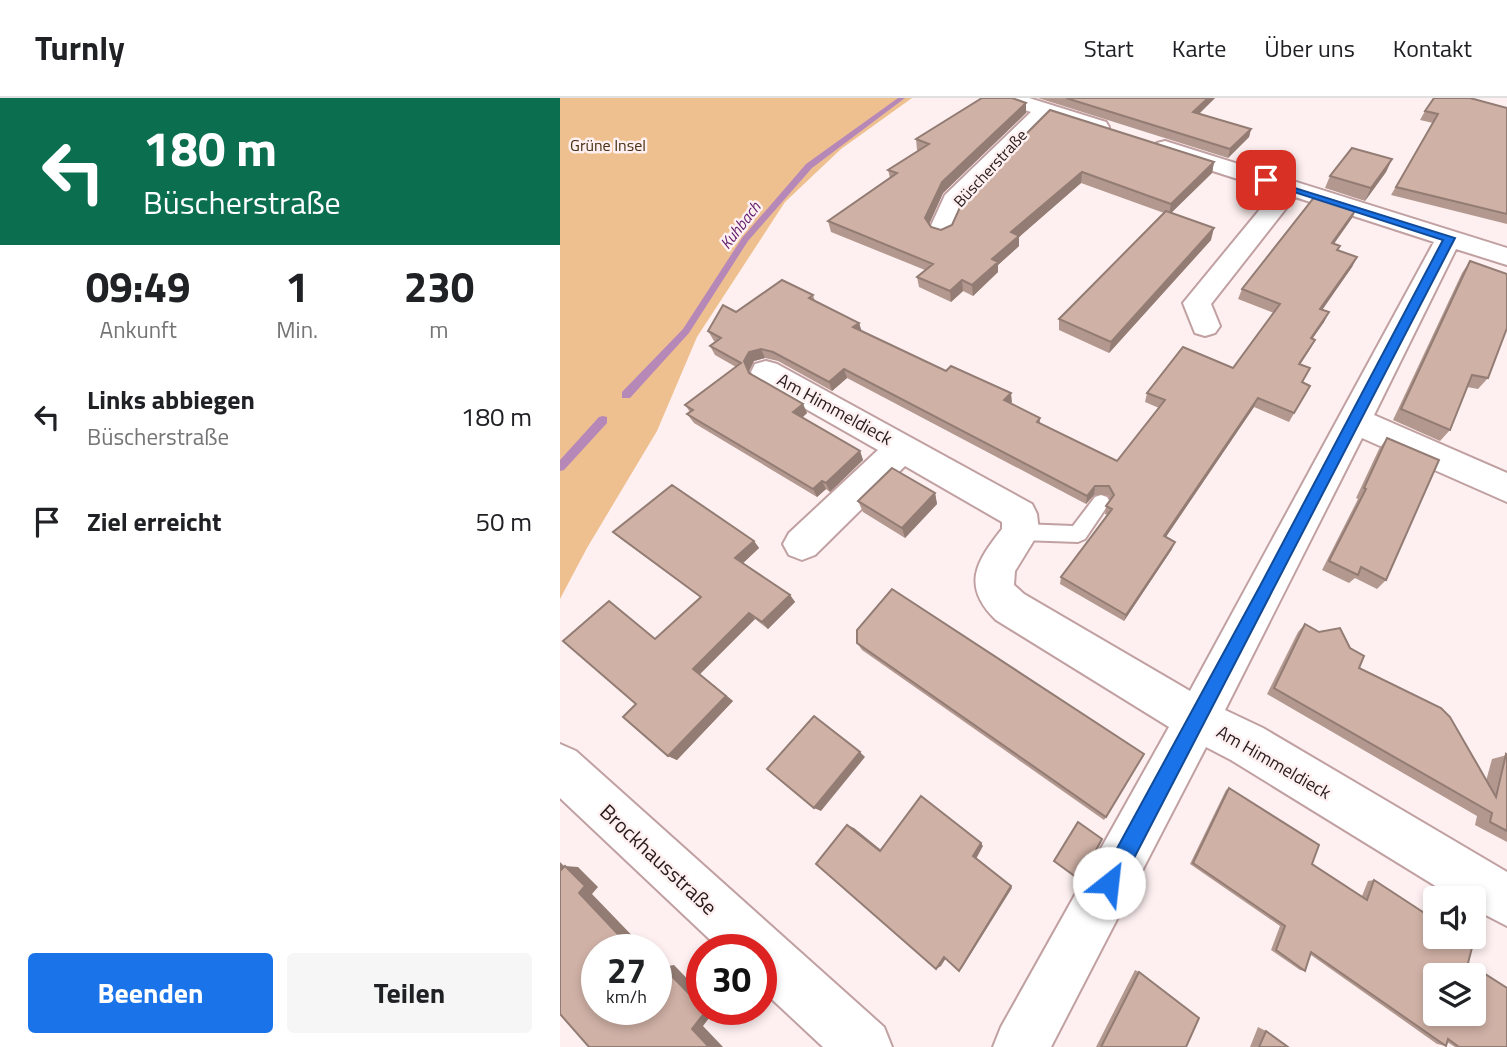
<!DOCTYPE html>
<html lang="de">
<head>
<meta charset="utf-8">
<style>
	:root { --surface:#fff; --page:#f6f6f6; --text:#202124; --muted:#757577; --line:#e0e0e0; --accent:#1a73e8 }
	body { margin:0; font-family:"Titillium Web",sans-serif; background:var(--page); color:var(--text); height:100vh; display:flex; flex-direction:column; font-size:26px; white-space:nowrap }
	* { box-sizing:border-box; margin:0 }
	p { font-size:23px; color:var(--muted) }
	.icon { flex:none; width:38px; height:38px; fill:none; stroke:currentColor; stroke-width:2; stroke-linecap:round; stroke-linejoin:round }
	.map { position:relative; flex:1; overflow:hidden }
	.sheet { display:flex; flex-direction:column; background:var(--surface); width:560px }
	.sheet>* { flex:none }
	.hud { background:#0b6e4f; color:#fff; overflow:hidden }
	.fabs { position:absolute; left:863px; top:788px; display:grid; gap:14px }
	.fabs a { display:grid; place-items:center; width:63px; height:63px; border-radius:7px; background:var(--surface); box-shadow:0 4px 10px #0003; font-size:35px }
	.speed { position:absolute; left:21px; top:836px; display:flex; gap:14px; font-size:35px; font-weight:700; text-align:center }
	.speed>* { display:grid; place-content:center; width:91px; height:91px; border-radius:50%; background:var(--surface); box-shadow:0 4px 10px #0003; line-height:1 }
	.speed small { font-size:18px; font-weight:400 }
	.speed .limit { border:10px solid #d22; background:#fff; color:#111 }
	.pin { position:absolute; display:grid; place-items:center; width:60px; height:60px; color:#fff; margin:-30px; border-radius:14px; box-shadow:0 4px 10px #0006 }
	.me { position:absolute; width:77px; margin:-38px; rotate:29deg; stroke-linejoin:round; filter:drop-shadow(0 0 5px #0008) }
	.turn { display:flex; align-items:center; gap:24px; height:147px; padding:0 28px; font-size:32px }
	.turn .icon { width:91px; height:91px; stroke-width:2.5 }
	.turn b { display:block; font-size:49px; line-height:60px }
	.eta { display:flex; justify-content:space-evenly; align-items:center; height:119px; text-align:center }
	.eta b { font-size:42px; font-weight:700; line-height:49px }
	.primary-button { display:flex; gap:14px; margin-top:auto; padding:14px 28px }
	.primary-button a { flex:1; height:80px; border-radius:7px; background:var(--accent); color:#fff; font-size:28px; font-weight:700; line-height:80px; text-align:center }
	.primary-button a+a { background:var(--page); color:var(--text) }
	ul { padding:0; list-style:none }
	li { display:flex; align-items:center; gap:21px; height:105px; padding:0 28px }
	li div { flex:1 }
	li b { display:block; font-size:26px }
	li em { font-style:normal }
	header { display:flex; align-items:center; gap:42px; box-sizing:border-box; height:98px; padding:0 35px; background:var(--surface); border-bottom:2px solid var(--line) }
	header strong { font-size:33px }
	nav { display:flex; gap:38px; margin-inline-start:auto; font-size:24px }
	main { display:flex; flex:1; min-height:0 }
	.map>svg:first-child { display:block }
	.green { fill:#efc08f }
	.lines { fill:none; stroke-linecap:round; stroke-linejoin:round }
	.stream { fill:#b688b8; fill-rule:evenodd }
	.service-casing { stroke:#c1a0a2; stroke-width:4 }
	.minor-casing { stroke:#c1a0a2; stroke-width:4 }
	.service { fill:#fff; fill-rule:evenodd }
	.minor { fill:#fff; fill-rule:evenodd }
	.wall { fill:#b3988f }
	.shaded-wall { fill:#927c74 }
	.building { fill:#d0b1a6; stroke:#927c74; stroke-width:2; fill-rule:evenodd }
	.route { fill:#1a73e8; stroke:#114b97; stroke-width:2 }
	.labels { text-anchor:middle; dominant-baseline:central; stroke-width:5; stroke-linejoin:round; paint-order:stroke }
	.far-park-label { font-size:16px; fill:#472e10; stroke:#fef0f0 }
	.far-street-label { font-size:16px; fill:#271b1b; stroke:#fef0f0 }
	.far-water-label { font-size:16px; font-style:italic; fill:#631d6d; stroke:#fef0f0 }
	.street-label { font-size:18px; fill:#271b1b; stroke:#fef0f0 }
	.near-street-label { font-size:21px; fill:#271b1b; stroke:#fef0f0 }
</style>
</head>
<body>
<header>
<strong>Turnly</strong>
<nav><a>Start</a><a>Karte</a><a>Über uns</a><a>Kontakt</a></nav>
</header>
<main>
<section class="sheet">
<div class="hud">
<div class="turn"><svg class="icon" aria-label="left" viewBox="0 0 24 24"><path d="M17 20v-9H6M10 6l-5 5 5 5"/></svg><div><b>180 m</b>Büscherstraße</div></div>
</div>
<div class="eta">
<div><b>09:49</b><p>Ankunft</p></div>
<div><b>1</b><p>Min.</p></div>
<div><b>230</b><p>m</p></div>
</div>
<ul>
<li><svg class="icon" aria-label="left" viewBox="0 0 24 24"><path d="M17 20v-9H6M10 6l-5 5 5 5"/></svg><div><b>Links abbiegen</b><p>Büscherstraße</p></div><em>180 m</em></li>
<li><svg class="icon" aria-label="arrive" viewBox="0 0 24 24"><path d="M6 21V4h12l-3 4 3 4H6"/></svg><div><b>Ziel erreicht</b></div><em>50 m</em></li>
</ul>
<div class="primary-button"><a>Beenden</a><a>Teilen</a></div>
</section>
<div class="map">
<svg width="947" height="949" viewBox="0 0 947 949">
	<rect width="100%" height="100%" fill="#fef0f0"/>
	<path class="green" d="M0 0H352L281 51 225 104 137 239 97 333 27 450 0 501Z"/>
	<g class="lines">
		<g class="stream">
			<path d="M338 0H345L252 70 188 143 129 235 70 300H62V294L123 231 182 140 246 66Z"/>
			<path d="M43 318 47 319V325L4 372 0 373V362L39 319Z"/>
		</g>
		<g class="service-casing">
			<path id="service" d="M541 397 547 399 550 404 525 441 518 444 461 442 454 439 452 434 454 429 461 426 513 428 535 399Z"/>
		</g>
		<g class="minor-casing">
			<g id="minor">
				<path d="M438 0H469L546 24 549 29 546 34 538 36 489 20 405 105 391 137 382 140 373 137 369 132 385 97 471 14 441 4Z"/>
				<path d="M605 43 947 150V167L896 151 814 317 947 375V404L802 340 665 612 703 630 947 774V828L914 811V800H895L671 662 646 649 491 949H433L441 929 609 629 436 522C401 488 416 464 442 431V424L345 368 255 457 242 462 229 457 223 446 229 435 318 352 195 282 191 274 195 266 206 263 217 266 472 406 477 416 479 434 455 473 454 487 464 496 630 593 874 144 735 99 651 206 660 228 655 235 645 238 635 235 623 205 715 93 597 55 594 50 597 45Z"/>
				<path d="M0 646 16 653 324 929 332 949H263L201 891V852H161L0 700Z"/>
			</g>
		</g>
		<use href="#service" class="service"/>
		<use href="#minor" class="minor"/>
	</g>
	<g class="wall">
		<path d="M478 0H655L639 15 691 31 689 39 668 60Z"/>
		<path d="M947 10V126L831 97 873 25 860 22 865 13Z"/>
		<path d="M490 12 654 64 652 75 611 115 651 142 549 255 499 232V221L604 115 521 85 459 139V148L438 167V174L413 198 403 193 391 204 359 189 357 179 365 172 271 134 268 123 330 80 328 72 359 53 357 52 356 41 466 15 383 95 369 126 371 129 381 132 392 127Z"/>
		<path d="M832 61 826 74 805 103 765 90 770 78Z"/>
		<path d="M797 110 792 120 774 146 780 148 778 152 797 159 792 169 762 211 769 214 764 224 752 241 755 242 750 251 740 267 742 285 750 288 745 297 729 324 694 309 606 439 612 451 564 523 500 486 501 479 547 417 545 416 546 408 550 402 548 397H534L526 406 287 280 272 293 218 263 205 260 194 263 189 273 190 275 243 306 247 315 242 320 300 353 303 362 270 394 266 391 257 399 134 325 127 316 130 314 125 307 176 269 155 257 150 248 156 244 154 243 148 233 176 214 253 197 255 203 299 225 301 233 452 304 450 305 480 320V325L557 363 599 310 585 304 587 295 673 270 714 215 678 201 682 191Z"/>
		<path d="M910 163 928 280 918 291 907 289 890 332 880 343 833 322 902 175Z"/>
		<path d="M827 340 826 482 817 491 795 480 789 485 762 472 798 401 796 400 819 351Z"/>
		<path d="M375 395 377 406 345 440 303 414 298 403Z"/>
		<path d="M53 434 194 443 199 450 183 465 230 497 235 504 208 531 195 521 140 576 173 603 117 662 108 658 76 606 96 540 140 499 61 441Z"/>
		<path d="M745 526 799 570 926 683 932 661 947 657V744L915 727 917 718 707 596 738 534Z"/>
		<path d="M297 545 546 719 544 722 302 552Z"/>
		<path d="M669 690 752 766 802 798 808 783 814 782 908 865 947 949H895L887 944 886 948 877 946 751 857 745 873 740 872 711 852 720 828 630 766 666 692Z"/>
		<path d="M575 872 579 874 626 949H536Z"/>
		<path d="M698 929 706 933 728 949H690Z"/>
	</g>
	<g class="shaded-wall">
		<path d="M648 0H655L632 23 633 14Z"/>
		<path d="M466 5V15L383 95 367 131 365 120 382 84Z"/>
		<path d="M691 31 689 39 668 60 670 51Z"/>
		<path d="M832 61 826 74 805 103 811 90Z"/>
		<path d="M654 64 652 75 609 117 611 106Z"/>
		<path d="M522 74 521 85 459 139V148L438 167V174L413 198 412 187 432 161 451 134Z"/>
		<path d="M797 110 792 120 767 155 772 145Z"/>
		<path d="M654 130 651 142 549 255 551 244Z"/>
		<path d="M797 159 792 169 756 221 760 211Z"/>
		<path d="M402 182 403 193 391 204 390 193Z"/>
		<path d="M769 214 764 224 746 250 751 240Z"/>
		<path d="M299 225 302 234 293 229Z"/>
		<path d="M755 242 750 251 734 275 739 266Z"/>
		<path d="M201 251 205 260 194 263 189 273 194 284 184 263 189 254Z"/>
		<path d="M284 271 287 280 272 293 269 284Z"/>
		<path d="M451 295 452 304 444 311V302Z"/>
		<path d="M698 300 694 309 601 446 604 438Z"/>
		<path d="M243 306 247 315 237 324 233 314Z"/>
		<path d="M300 353 303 362 270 394 266 385Z"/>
		<path d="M262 383 266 391 257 399 253 391Z"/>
		<path d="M535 388 534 397 526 406 527 398Z"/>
		<path d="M375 395 377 406 345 440 342 430Z"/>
		<path d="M194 443 199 450 181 467 175 460Z"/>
		<path d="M615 444 612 451 564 523 566 517Z"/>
		<path d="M230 497 235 504 208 531 202 524Z"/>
		<path d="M189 515 195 521 140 576 173 603 117 662 108 658 133 571Z"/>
		<path d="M300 654 305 659 261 713 254 710Z"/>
		<path d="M287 727 294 730 326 756 320 753Z"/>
		<path d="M421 745 423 748 416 761 413 758Z"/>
		<path d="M0 764 12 776 0 774Z"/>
		<path d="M5 768 18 769 38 789 32 796 86 852H73L19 795Z"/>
		<path d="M451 788 452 790 402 870 399 873Z"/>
		<path d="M388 857 381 868 376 871 384 859Z"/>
		<path d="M96 863 108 875 96 877Z"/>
		<path d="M114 867 142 896V909L103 869Z"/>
		<path d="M144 912H155L143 928 163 949H149L132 931Z"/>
	</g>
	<g class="building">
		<path d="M422 0H452L466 5 382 84 365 120 371 129 381 132 392 127 406 96 490 12 654 64 611 106 522 74 451 134 459 138 432 161 438 164 412 187 402 182 390 193 357 179 373 166 268 123 337 75 328 72 369 46 356 41Z"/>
		<path d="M506 0H648L633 14 691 31 670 51Z"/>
		<path d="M874 0H910L947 10V116L836 89 878 16 865 13Z"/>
		<path d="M792 50 832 61 811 90 770 78Z"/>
		<path d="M756 97 797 110 772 145 780 148 777 152 797 159 760 211 769 214 751 240 755 242 739 266 750 270 742 284 750 288 734 315 698 300 604 438 615 444 566 517 501 479 552 411 546 408 554 397 549 388H535L527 398 284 271 269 284 213 254 201 251 189 254 184 263 189 275 243 306 233 314 300 353 266 385 262 383 253 391 127 316 133 312 125 307 181 265 150 248 161 240 148 233 163 207 176 214 222 182 253 197 249 200 299 225 293 229 386 273 391 268 451 295 444 302 480 320 477 324 557 363 605 302 587 295 623 249 673 270 720 206 682 191Z"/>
		<path d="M606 113 654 130 551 244 499 221Z"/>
		<path d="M910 163 947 176V230L928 280 912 277 890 332 841 311Z"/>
		<path d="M827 340 879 362 826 482 801 469 798 477 769 463 806 391 804 390Z"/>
		<path d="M332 370 375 395 342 430 298 403Z"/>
		<path d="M112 387 194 443 175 460 230 497 202 524 189 515 133 571 166 598 108 658 63 619 76 606 3 543 49 503 95 541 141 499 53 434Z"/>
		<path d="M332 491 584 656 546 719 297 545V532Z"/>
		<path d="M745 526 759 534 780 530 790 550 804 558 799 570 881 610 890 619 936 699 946 656 947 657V733L930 724 932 715 714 590Z"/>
		<path d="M254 618 300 654 254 710 207 671Z"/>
		<path d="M669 690 759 747 752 766 807 802 814 782 875 822V838H901L913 846 908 865 947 890V949H899L888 941 886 948 751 854 745 873 716 852 725 828 633 765ZM875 877H914V915H875Z"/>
		<path d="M361 698 421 745 413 758 451 788 399 873 384 859 376 871 256 766 287 727 320 753Z"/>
		<path d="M518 724 542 741 520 782 494 763Z"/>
		<path d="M5 768 25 788 19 795 73 852H37V912H96V877L103 869 142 909V912H144L146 913 132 931 149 949H29L0 916V773Z"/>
		<path d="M579 874 639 920 626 949H541Z"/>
		<path d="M706 933 728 949H699Z"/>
	</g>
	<path class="route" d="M703 80 895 140 557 793 549 796 542 793 539 785 542 778 700 488 883 142 703 84Z"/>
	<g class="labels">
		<g class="far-park-label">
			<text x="48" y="47">Grüne Insel</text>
		</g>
		<g class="far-street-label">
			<text transform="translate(430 70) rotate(-47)">Büscherstraße</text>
		</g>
		<g class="far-water-label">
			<text transform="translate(180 127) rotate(-52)">Kuhbach</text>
		</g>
		<g class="street-label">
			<text transform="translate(275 311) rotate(29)">Am Himmeldieck</text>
			<text transform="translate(714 664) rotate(30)">Am Himmeldieck</text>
		</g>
		<g class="near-street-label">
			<text transform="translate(99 761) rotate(43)">Brockhausstraße</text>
		</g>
	</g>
</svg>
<div class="fabs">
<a><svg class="icon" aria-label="sound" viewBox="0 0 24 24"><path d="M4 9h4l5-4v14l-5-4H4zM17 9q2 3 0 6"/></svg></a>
<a><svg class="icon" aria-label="layers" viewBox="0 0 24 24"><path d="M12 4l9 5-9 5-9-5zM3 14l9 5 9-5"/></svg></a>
</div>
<div class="speed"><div>27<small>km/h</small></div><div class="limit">30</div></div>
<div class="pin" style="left:706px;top:82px;background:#d93025"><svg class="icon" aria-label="arrive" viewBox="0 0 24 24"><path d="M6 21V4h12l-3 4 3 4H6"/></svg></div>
<svg class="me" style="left:549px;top:785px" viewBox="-20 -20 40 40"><circle r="19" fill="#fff"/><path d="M0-13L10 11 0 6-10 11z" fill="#1a73e8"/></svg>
</div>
</main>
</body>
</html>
